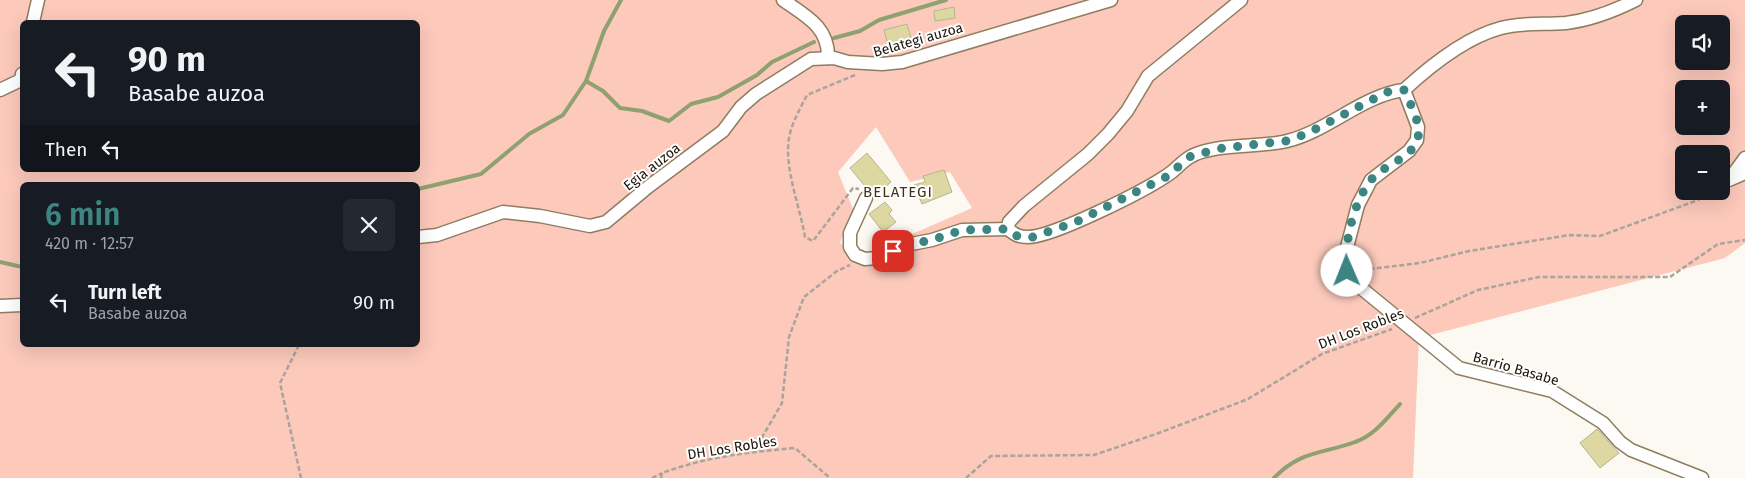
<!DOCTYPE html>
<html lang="en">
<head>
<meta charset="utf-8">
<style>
	:root { --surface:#171b24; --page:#242831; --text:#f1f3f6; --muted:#9ea1a6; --accent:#3d8582 }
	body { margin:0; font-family:"Fira Sans",sans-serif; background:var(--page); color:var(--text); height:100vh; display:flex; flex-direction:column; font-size:19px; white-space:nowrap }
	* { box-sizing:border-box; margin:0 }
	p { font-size:16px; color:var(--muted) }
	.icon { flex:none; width:28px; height:28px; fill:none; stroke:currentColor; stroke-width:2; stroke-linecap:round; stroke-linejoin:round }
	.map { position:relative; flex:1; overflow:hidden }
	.sheet { position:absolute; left:20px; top:182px; width:400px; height:165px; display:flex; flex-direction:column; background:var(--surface); border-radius:8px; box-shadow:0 5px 20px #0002 }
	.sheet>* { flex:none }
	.guide { position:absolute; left:20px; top:20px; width:400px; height:152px; border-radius:8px; box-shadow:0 5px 20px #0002; background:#171b24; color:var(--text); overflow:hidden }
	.buttons { position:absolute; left:1675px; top:15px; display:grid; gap:10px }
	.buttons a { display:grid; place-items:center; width:55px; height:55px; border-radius:8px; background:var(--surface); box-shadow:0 5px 20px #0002; font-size:25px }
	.pin { position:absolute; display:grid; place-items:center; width:42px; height:42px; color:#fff; margin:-21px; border-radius:10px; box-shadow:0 2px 8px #0006 }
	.me { position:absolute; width:55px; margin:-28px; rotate:359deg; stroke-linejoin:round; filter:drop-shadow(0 0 4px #0008) }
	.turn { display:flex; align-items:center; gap:18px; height:105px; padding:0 25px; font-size:22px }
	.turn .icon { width:65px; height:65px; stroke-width:2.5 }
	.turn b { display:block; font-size:35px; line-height:42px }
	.then { display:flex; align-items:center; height:48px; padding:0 25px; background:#0003; gap:10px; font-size:19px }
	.round { display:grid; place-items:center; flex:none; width:52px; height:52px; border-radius:8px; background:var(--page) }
	.head { display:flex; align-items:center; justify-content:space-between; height:85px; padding:0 25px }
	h1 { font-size:30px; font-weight:600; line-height:38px; color:var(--accent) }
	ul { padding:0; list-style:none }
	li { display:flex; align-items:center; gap:15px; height:70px; padding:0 25px }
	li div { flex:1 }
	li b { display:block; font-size:19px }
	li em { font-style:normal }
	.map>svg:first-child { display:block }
	.green { fill:#fcc9bb; fill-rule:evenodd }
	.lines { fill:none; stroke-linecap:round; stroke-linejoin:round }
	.stream { stroke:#8fa170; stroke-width:4 }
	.building { fill:#ddd7a1; stroke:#b7b492 }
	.minor-casing { stroke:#8e7d60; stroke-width:15 }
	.path { stroke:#a9a49c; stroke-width:2.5; stroke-dasharray:5 2.5; stroke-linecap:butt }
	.minor { stroke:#fff; stroke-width:12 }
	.route { stroke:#3d8582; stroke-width:9; stroke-dasharray:0 16.2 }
	.labels { text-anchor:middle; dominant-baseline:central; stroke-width:4; stroke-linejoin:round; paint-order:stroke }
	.street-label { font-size:14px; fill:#1c150a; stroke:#fff }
	.neighbourhood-label { font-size:15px; letter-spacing:1px; fill:#423318; stroke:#fff }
</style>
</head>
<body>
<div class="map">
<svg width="1745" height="478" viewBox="0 0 1745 478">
	<rect width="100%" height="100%" fill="#fcf8f2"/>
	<path class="green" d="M0 0H1745V243L1725 258 1419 338 1413 478H0ZM22 22H418V170H22ZM1684 24H1721V61H1684ZM1684 89H1721V126H1684ZM876 127 910 182 950 172 972 208 859 257 840 243 853 209 838 172ZM1684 154H1721V191H1684ZM22 185H418V345H22Z"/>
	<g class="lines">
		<g class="stream">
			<path d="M834 38 860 31 879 20 946 0"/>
			<path d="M586 81 603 91 620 108 642 111 669 121 691 104 718 97 757 75 772 62 814 42"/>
			<path d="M418 189 481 174 529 134 563 115 586 81 604 31 621 0"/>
			<path d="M0 262 22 267"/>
			<path d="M1274 478C1301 450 1323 454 1355 442 1374 436 1387 418 1400 404"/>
		</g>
	</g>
	<g class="building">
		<path d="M954 7 955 18 935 21 934 11Z"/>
		<path d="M907 24 911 38 888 45 884 30Z"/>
		<path d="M867 153 891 182 874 197 850 168Z"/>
		<path d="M944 170 952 192 922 204 914 185 925 182 923 176Z"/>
		<path d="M885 202 892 210 889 214 896 222 883 232 869 214Z"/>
		<path d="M1597 429 1619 453 1600 468 1580 443Z"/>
	</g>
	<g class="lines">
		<g class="minor-casing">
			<g id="minor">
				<path d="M783 0C806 16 829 27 828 58"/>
				<path d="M1241 0 1148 76 1127 111 1108 134 1088 154 1024 206 1009 222 1008 229C1015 235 1019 237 1028 237 1053 237 1144 191 1166 176 1175 171 1181 162 1190 157 1213 143 1260 148 1287 141 1328 131 1363 95 1404 90"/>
				<path d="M33 22 38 0"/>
				<path d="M0 90 21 80 22 74"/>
				<path d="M1404 90 1418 127 1417 140 1409 151 1371 180 1358 205 1345 255 1347 271 1361 288 1459 368 1552 391 1603 423 1620 442 1631 450 1702 478"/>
				<path d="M1404 90C1430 66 1467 37 1501 28 1523 22 1545 25 1566 23 1591 20 1614 11 1636 0"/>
				<path d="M1745 158 1729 180 1745 173"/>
				<path d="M866 198 850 233V247L855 255 865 259 877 258 906 245 932 240 962 230 1008 229"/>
				<path d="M418 237 437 235 503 212 540 216 590 226 606 222 648 187 723 131 741 107 756 94 811 59 834 58 848 62 882 64 902 62 1111 0"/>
				<path d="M0 306 22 305"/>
			</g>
		</g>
		<g class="path">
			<path d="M855 75 807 95C800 109 792 122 789 138 784 168 800 207 805 237L813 241 853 188 859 189"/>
			<path d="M1362 270 1420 263 1469 251 1570 235 1600 236 1698 200 1711 191"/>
			<path d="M1415 318 1478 290 1539 277H1670L1718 244 1745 240"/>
			<path d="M299 345 280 383 301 478"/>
			<path d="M754 451 782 403 789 337 804 297 837 271 850 265"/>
			<path d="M652 478 662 473"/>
			<path d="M661 478 662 473C706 457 748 452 795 448L830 478"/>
			<path d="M966 478 991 456 1094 455 1156 434 1248 399 1322 354 1392 329"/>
		</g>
		<use href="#minor" class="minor"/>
	</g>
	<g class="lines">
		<path class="route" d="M893 251 906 245 932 240 962 230 1008 229 1017 236 1030 238 1076 222 1166 177 1191 156 1223 148 1286 141 1306 134 1387 92 1404 90C1410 104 1423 125 1417 141 1409 160 1383 165 1371 180 1354 201 1343 245 1347 271"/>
	</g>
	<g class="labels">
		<g class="street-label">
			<text transform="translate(918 40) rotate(-16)">Belategi auzoa</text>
			<text transform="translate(652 167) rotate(-38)">Egia auzoa</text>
			<text transform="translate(1361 329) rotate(-21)">DH Los Robles</text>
			<text transform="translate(1516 369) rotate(16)">Barrio Basabe</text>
			<text transform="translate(732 448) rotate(-9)">DH Los Robles</text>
		</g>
		<g class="neighbourhood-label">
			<text x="898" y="192">BELATEGI</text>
		</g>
	</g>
</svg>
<div class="buttons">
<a><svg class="icon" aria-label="sound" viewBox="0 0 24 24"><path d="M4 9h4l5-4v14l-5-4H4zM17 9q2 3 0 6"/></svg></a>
<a>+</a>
<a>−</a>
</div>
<div class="pin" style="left:893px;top:251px;background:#d93025"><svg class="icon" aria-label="arrive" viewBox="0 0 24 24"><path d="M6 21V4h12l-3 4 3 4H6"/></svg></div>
<svg class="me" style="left:1347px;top:271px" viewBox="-20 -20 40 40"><circle r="19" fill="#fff"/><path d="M0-13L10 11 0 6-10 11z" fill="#3d8582"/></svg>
<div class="guide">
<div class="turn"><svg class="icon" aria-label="left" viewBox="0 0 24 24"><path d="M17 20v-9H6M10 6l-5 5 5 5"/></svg><div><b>90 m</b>Basabe auzoa</div></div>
<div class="then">Then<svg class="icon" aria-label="left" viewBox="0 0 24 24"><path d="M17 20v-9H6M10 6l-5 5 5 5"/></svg></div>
</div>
<section class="sheet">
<div class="head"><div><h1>6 min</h1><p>420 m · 12:57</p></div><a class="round"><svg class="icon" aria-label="close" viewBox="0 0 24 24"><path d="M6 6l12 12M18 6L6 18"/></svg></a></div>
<ul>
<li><svg class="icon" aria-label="left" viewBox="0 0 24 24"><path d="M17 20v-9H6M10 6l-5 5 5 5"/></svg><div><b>Turn left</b><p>Basabe auzoa</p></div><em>90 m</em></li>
</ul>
</section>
</div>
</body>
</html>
